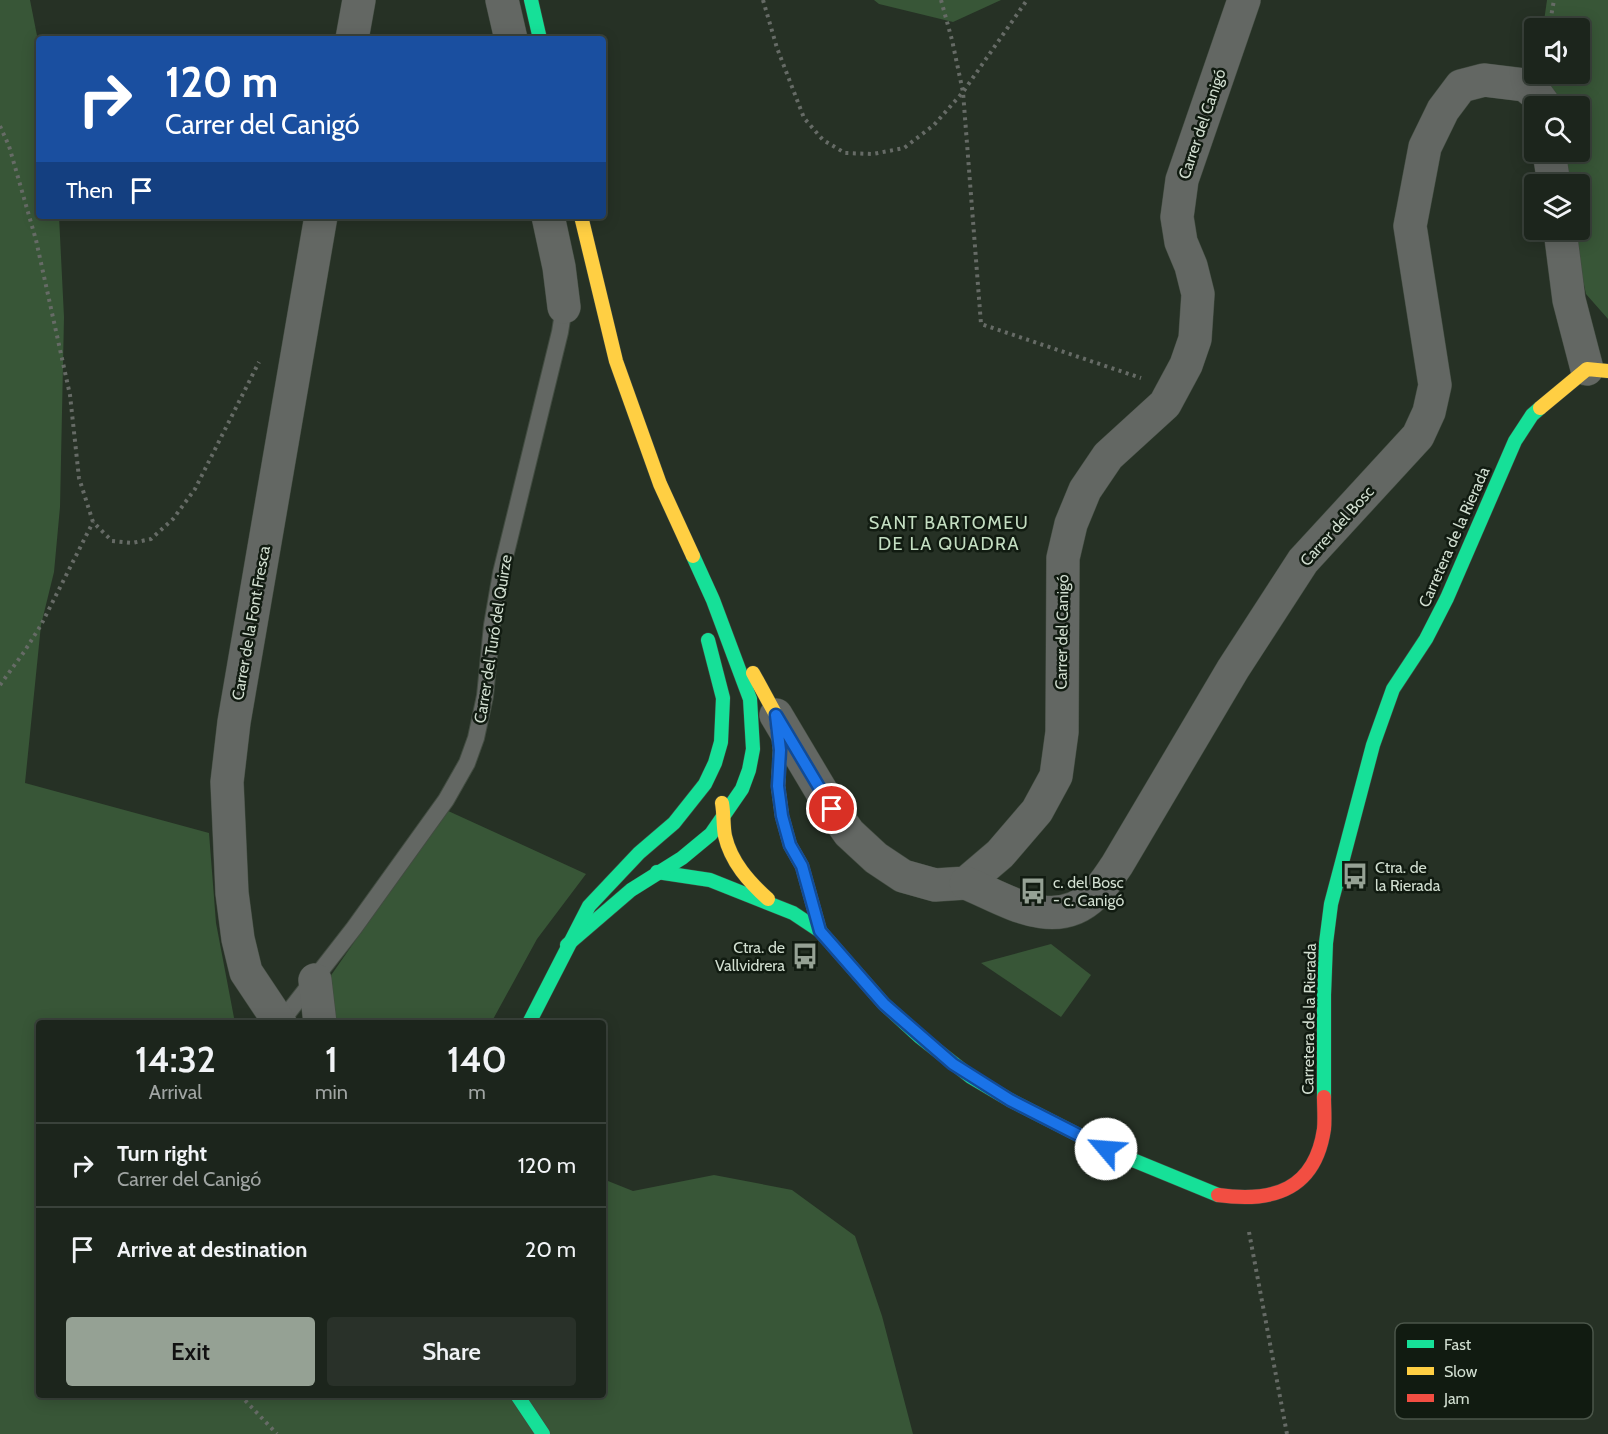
<!DOCTYPE html>
<html lang="en">
<head>
<meta charset="utf-8">
<style>
	:root { --surface:#1c251c; --page:#293129; --text:#f1f3f6; --muted:#a0a5a3; --line:#3a423b; --accent:#95a194 }
	body { margin:0; font-family:Cabin,sans-serif; background:var(--page); color:var(--text); height:100vh; display:flex; flex-direction:column; font-size:22px; white-space:nowrap }
	* { box-sizing:border-box; margin:0 }
	p { font-size:20px; color:var(--muted) }
	.icon { flex:none; width:33px; height:33px; fill:none; stroke:currentColor; stroke-width:2; stroke-linecap:round; stroke-linejoin:round }
	.map { position:relative; flex:1; overflow:hidden }
	.details { position:absolute; left:36px; top:1020px; width:570px; height:378px; display:flex; flex-direction:column; background:var(--surface); border-radius:6px; box-shadow:0 3px 15px #0003,0 0 0 2px var(--line) }
	.details>* { flex:none }
	.hud { position:absolute; left:36px; top:36px; width:570px; height:183px; border-radius:6px; box-shadow:0 3px 15px #0003,0 0 0 2px var(--line); background:#1a4fa0; color:#fff; overflow:hidden }
	.fabs { position:absolute; left:1524px; top:18px; display:grid; gap:12px }
	.fabs a { display:grid; place-items:center; width:66px; height:66px; border-radius:6px; background:var(--surface); box-shadow:0 3px 15px #0003,0 0 0 2px var(--line); font-size:30px }
	.pin { position:absolute; display:grid; place-items:center; width:51px; height:51px; color:#fff; margin:-26px; border:3px solid #fff; border-radius:50%; box-shadow:0 2px 6px #0007 }
	.me { position:absolute; width:66px; margin:-33px; rotate:297deg; stroke-linejoin:round; filter:drop-shadow(0 0 4px #0008) }
	.turn { display:flex; align-items:center; gap:21px; height:126px; padding:0 30px; font-size:27px }
	.turn .icon { width:78px; height:78px; stroke-width:2.5 }
	.turn b { display:block; font-size:42px; line-height:51px }
	.then { display:flex; align-items:center; height:57px; padding:0 30px; background:#0003; gap:12px; font-size:22px }
	.eta { display:flex; justify-content:space-evenly; align-items:center; height:102px; text-align:center }
	.eta b { font-size:36px; font-weight:600; line-height:42px }
	.cta { display:flex; gap:12px; margin-top:auto; padding:12px 30px }
	.cta a { flex:1; height:69px; border-radius:6px; background:var(--accent); color:#111; font-size:24px; font-weight:600; line-height:69px; text-align:center }
	.cta a+a { background:var(--page); color:var(--text) }
	ul { padding:0; list-style:none }
	li { display:flex; align-items:center; gap:18px; height:84px; padding:0 30px; border-top:2px solid var(--line) }
	li div { flex:1 }
	li b { display:block; font-size:22px }
	li em { font-style:normal }
	.map>svg:first-child { display:block }
	.green { fill:#385637 }
	.lines { fill:none; stroke-linecap:round; stroke-linejoin:round }
	.lane-casing { stroke:#424c41; stroke-width:18 }
	.street-casing { stroke:#424c41; stroke-width:34 }
	.fast-casing { stroke:#424c41; stroke-width:15 }
	.slow-casing { stroke:#424c41; stroke-width:15 }
	.jam-casing { stroke:#424c41; stroke-width:15 }
	.path { stroke:#666b66; stroke-width:4; stroke-dasharray:3 4.5; stroke-linecap:butt }
	.lane { stroke:#636763; stroke-width:16 }
	.street { stroke:#636763; stroke-width:33 }
	.fast { stroke:#16e098; stroke-width:14 }
	.slow { stroke:#ffcf43; stroke-width:14 }
	.jam { stroke:#f24e42; stroke-width:14 }
	.route-casing { stroke:#114b97; stroke-width:15 }
	.route { stroke:#1a73e8; stroke-width:10 }
	.labels { text-anchor:middle; dominant-baseline:central; stroke-width:5; stroke-linejoin:round; paint-order:stroke }
	.street-label { font-size:16px; fill:#d1ded0; stroke:#111b11 }
	.poi-label { font-size:16px; fill:#d1ded0; stroke:#111b11; text-anchor:start }
	.neighbourhood-label { font-size:18px; letter-spacing:1.5px; fill:#c4dec2; stroke:#111b11 }
	.key { fill:#111b11; stroke:#4b564a; stroke-width:1.5 }
	.key-label { font-size:16px; fill:#d1ded0 }
</style>
</head>
<body>
<div class="map">
<svg width="1608" height="1434" viewBox="0 0 1608 1434">
	<rect width="100%" height="100%" fill="#263125"/>
	<g class="green">
		<path d="M0 0H30L39 46V216H59L64 317 60 507 54 572 41 625 25 783 209 833 216 923 235 1023H39V1395H603V1179L633 1191 714 1175 792 1190 855 1236 882 1316 913 1434H0Z"/>
		<path d="M874 0H1001L953 22 879 4Z"/>
		<path d="M1547 0H1608V319L1586 294 1572 230H1580V184H1564L1558 152H1580V106H1545L1536 74H1580V28H1543Z"/>
		<path d="M446 810 586 874 537 939 491 1023H334L325 984Z"/>
		<path d="M1051 944 1091 975 1061 1017 981 963Z"/>
	</g>
	<g class="lines">
		<g class="lane-casing">
			<path id="lane" d="M280 1023 354 928 446 800 467 763 476 738 485 696 492 625 501 573 560 332 564 307"/>
		</g>
		<g class="street-casing">
			<g id="street">
				<path d="M502 0 511 39"/>
				<path d="M352 39 359 0"/>
				<path d="M1549 152 1554 184"/>
				<path d="M548 216 559 267 564 307"/>
				<path d="M1560 230 1569 300 1587 369"/>
				<path d="M776 715 832 809 849 833 876 858 903 876 935 885 966 883 1000 854 1037 811 1056 776 1062 732 1063 558 1071 524 1085 490 1108 456 1165 404 1186 365 1195 339 1198 294 1191 266 1181 242 1177 217 1182 180 1244 0"/>
				<path d="M966 883C1007 900 1055 933 1094 895 1103 887 1110 875 1117 865L1233 669 1303 561 1418 436 1429 412 1435 385 1410 226 1425 147 1443 110 1461 86 1484 80 1525 85 1537 95 1545 106"/>
				<path d="M315 980 320 1023"/>
				<path d="M280 1023 246 972 238 939 232 893 227 782 234 722 321 216"/>
			</g>
		</g>
		<g class="fast-casing">
			<g id="fast">
				<path d="M531 0 540 39"/>
				<path d="M657 872 710 880 793 913 820 931 884 1004 920 1037 971 1077 1010 1100 1106 1149 1218 1195"/>
				<path d="M567 945 631 890 682 858 711 834 742 789 749 770 753 749 750 699 713 600 693 556"/>
				<path d="M529 1023 589 906 639 853 674 823 705 784 715 763 721 742 723 698 708 640"/>
				<path d="M1324 1097V995L1326 943 1331 904 1373 745 1393 689 1426 639 1447 598 1515 441 1532 415 1540 408"/>
				<path d="M517 1395 543 1434"/>
			</g>
		</g>
		<g class="slow-casing">
			<g id="slow">
				<path d="M581 216 616 361 660 484 693 556"/>
				<path d="M1540 408 1587 369 1608 371"/>
				<path d="M753 673 776 715 780 750 778 786 782 816 790 845 802 866 820 931"/>
				<path d="M722 803C724 814 723 826 725 836 731 862 749 882 768 899"/>
			</g>
		</g>
		<g class="jam-casing">
			<path id="jam" d="M1218 1195C1273 1203 1315 1190 1324 1129 1325 1119 1324 1107 1324 1097"/>
		</g>
		<g class="path">
			<path d="M763 0 777 48 804 118 823 140 845 153 873 154 904 148 934 125 963 92 1027 0"/>
			<path d="M941 0 952 40 963 92 981 324 1141 378"/>
			<path d="M1549 28 1554 0"/>
			<path d="M0 126 9 146 36 240 70 395 79 478 93 522 112 541 132 543 151 539 173 519 195 489 259 362"/>
			<path d="M0 685 24 652 41 625 93 522"/>
			<path d="M1249 1232 1287 1434"/>
			<path d="M240 1395 277 1434"/>
		</g>
		<use href="#lane" class="lane"/>
		<use href="#street" class="street"/>
		<use href="#fast" class="fast"/>
		<use href="#slow" class="slow"/>
		<use href="#jam" class="jam"/>
	</g>
	<g class="lines">
		<g class="route-casing">
			<path id="route" d="M832 809 776 715 780 750 778 786 782 816 790 845 802 866 820 931 884 1004 953 1064 1010 1100 1106 1149"/>
		</g>
		<use href="#route" class="route"/>
	</g>
	<defs>
		<g id="bus-bare" transform="scale(2.07)"><path d="M-5-6H5V4H4V6H2V4H-2V6H-4V4H-5ZM-3.5-4V0h7V-4ZM-3.5 1.2v1.5H-2V1.2ZM2 1.2v1.5H3.5V1.2Z" fill="#95a194" stroke="#111b11" stroke-width="2.5" paint-order="stroke"/></g>
	</defs>
	<g fill-rule="evenodd">
		<use href="#bus-bare" x="1355" y="876"/>
		<use href="#bus-bare" x="1033" y="891"/>
		<use href="#bus-bare" x="805" y="956"/>
	</g>
	<g class="labels">
		<g class="street-label">
			<text transform="translate(1202 124) rotate(-71)">Carrer del Canigó</text>
			<text transform="translate(1337 526) rotate(-48)">Carrer del Bosc</text>
			<text transform="translate(1454 537) rotate(-66)">Carretera de la Rierada</text>
			<text transform="translate(251 623) rotate(-80)">Carrer de la Font Fresca</text>
			<text transform="translate(1062 632) rotate(-89)">Carrer del Canigó</text>
			<text transform="translate(493 639) rotate(-81)">Carrer del Turó del Quirze</text>
			<text transform="translate(1309 1019) rotate(-89)">Carretera de la Rierada</text>
		</g>
		<g class="poi-label">
			<text x="1375" y="867">Ctra. de<tspan x="1375" dy="18">la Rierada</tspan></text>
			<text x="1053" y="882">c. del Bosc<tspan x="1053" dy="18">- c. Canigó</tspan></text>
			<text x="785" y="947" text-anchor="end">Ctra. de<tspan x="785" dy="18">Vallvidrera</tspan></text>
		</g>
		<g class="neighbourhood-label">
			<text x="949" y="523">SANT BARTOMEU<tspan x="949" dy="21">DE LA QUADRA</tspan></text>
		</g>
	</g>
	<rect x="1395" y="1323" width="198" height="96" rx="9" class="key"/>
	<rect x="1407" y="1340" width="27" height="8" fill="#16e098"/>
	<rect x="1407" y="1367" width="27" height="8" fill="#ffcf43"/>
	<rect x="1407" y="1394" width="27" height="8" fill="#f24e42"/>
	<g class="key-label">
		<text x="1444" y="1350">Fast</text>
		<text x="1444" y="1377">Slow</text>
		<text x="1444" y="1404">Jam</text>
	</g>
</svg>
<div class="fabs">
<a><svg class="icon" aria-label="sound" viewBox="0 0 24 24"><path d="M4 9h4l5-4v14l-5-4H4zM17 9q2 3 0 6"/></svg></a>
<a><svg class="icon" aria-label="search" viewBox="0 0 24 24"><circle cx="10" cy="10" r="6"/><path d="M15 15l6 6"/></svg></a>
<a><svg class="icon" aria-label="layers" viewBox="0 0 24 24"><path d="M12 4l9 5-9 5-9-5zM3 14l9 5 9-5"/></svg></a>
</div>
<div class="pin" style="left:832px;top:809px;background:#d93025"><svg class="icon" aria-label="arrive" viewBox="0 0 24 24"><path d="M6 21V4h12l-3 4 3 4H6"/></svg></div>
<svg class="me" style="left:1106px;top:1149px" viewBox="-20 -20 40 40"><circle r="19" fill="#fff"/><path d="M0-13L10 11 0 6-10 11z" fill="#1a73e8"/></svg>
<div class="hud">
<div class="turn"><svg class="icon" aria-label="right" viewBox="0 0 24 24"><path d="M7 20v-9h11M14 6l5 5-5 5"/></svg><div><b>120 m</b>Carrer del Canigó</div></div>
<div class="then">Then<svg class="icon" aria-label="arrive" viewBox="0 0 24 24"><path d="M6 21V4h12l-3 4 3 4H6"/></svg></div>
</div>
<section class="details">
<div class="eta">
<div><b>14:32</b><p>Arrival</p></div>
<div><b>1</b><p>min</p></div>
<div><b>140</b><p>m</p></div>
</div>
<ul>
<li><svg class="icon" aria-label="right" viewBox="0 0 24 24"><path d="M7 20v-9h11M14 6l5 5-5 5"/></svg><div><b>Turn right</b><p>Carrer del Canigó</p></div><em>120 m</em></li>
<li><svg class="icon" aria-label="arrive" viewBox="0 0 24 24"><path d="M6 21V4h12l-3 4 3 4H6"/></svg><div><b>Arrive at destination</b></div><em>20 m</em></li>
</ul>
<div class="cta"><a>Exit</a><a>Share</a></div>
</section>
</div>
</body>
</html>
